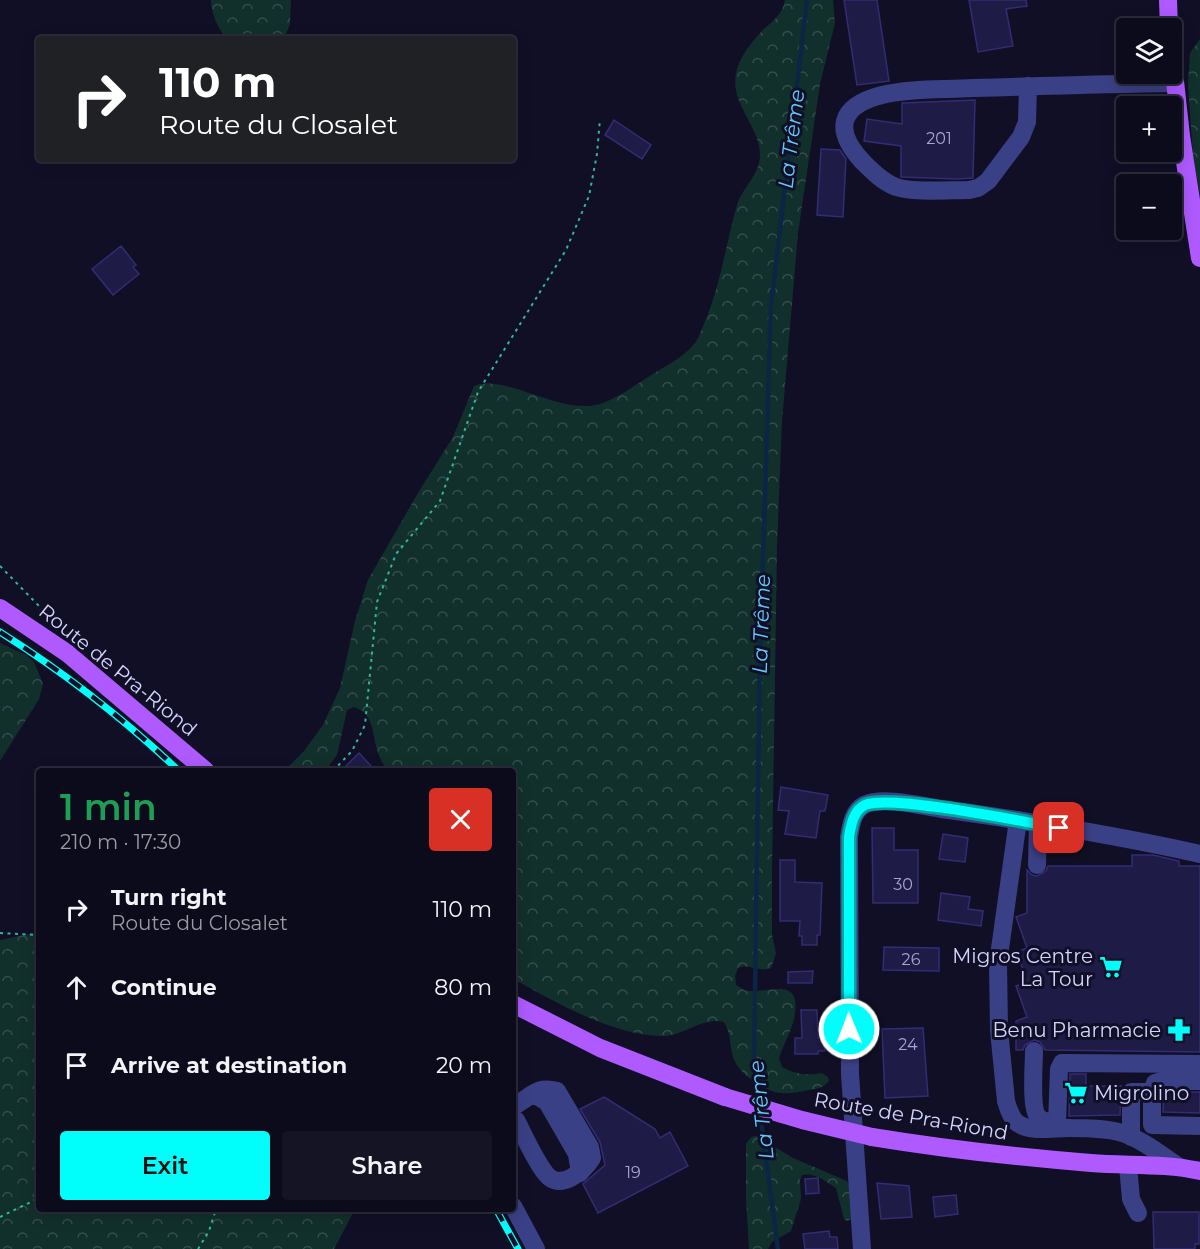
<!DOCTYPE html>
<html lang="en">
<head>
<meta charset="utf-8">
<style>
	:root { --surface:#0c0b1c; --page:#151425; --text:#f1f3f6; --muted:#9a9ba3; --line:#2c2b3b; --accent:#00fefa }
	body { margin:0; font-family:Montserrat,sans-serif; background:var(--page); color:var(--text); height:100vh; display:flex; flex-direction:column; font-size:22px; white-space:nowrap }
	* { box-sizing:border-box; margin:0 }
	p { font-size:20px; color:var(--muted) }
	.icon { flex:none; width:33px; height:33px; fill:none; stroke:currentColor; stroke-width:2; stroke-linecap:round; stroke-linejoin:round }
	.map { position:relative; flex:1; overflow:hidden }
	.details { position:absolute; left:36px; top:768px; width:480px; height:444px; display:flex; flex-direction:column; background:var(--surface); border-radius:6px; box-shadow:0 3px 15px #0003,0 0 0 2px var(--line) }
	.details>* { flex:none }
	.hud { position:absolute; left:36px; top:36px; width:480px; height:126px; border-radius:6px; box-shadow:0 3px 15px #0003,0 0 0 2px var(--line); background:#202124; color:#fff; overflow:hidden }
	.controls { position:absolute; left:1116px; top:18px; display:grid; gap:12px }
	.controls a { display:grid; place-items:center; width:66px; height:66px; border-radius:6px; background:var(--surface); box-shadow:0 3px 15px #0003,0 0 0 2px var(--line); font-size:30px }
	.pin { position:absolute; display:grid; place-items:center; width:51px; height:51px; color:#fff; margin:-26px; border-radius:12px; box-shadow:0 3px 9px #0006 }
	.me { position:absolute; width:66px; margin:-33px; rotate:359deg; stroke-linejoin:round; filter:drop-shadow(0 0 4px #0008) }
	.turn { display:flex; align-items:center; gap:21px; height:126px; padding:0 24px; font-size:27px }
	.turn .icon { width:78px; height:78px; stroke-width:2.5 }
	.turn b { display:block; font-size:42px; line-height:51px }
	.round { display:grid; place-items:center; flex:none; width:63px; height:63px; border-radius:6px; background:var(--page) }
	.overview { display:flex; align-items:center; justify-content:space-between; height:102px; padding:0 24px }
	h1 { font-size:36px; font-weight:600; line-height:45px; color:#1e9e55 }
	.button { display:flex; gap:12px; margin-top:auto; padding:12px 24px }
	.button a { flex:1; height:69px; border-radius:6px; background:var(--accent); color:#111; font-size:24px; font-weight:600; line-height:69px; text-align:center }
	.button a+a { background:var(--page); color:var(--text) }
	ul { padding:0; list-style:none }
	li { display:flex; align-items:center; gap:18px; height:78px; padding:0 24px }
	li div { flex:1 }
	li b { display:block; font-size:22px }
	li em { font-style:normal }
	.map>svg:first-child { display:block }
	.forest { fill:url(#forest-crowns) }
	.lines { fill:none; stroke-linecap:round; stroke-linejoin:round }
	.stream { stroke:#0a2644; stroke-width:4.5 }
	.building { fill:#1f1b47; stroke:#322d73; stroke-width:1.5 }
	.path { stroke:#2fb89f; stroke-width:2; stroke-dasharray:3 4.5; stroke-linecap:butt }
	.minor { stroke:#3a4085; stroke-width:18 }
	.major { stroke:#ae5aff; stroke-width:18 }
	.rail-casing { stroke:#00fefa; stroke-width:7 }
	.rail { stroke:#100f26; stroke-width:4.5; stroke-dasharray:14; stroke-linecap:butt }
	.major-bridge { stroke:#ae5aff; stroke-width:18 }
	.route-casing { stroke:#00a5a2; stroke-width:15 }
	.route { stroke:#00fefa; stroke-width:10 }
	.labels { text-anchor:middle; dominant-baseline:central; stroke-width:6; stroke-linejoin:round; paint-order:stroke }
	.number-label { font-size:16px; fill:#a6a6d1 }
	.street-label { font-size:20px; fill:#d3d4ff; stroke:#100f26 }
	.poi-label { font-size:20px; fill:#d3d4ff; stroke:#100f26; text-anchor:end }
	.water-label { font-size:21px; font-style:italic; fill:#61c8ff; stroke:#100f26 }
</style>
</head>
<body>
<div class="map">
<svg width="1200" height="1249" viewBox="0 0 1200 1249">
	<defs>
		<pattern id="forest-crowns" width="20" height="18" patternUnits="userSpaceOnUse" patternTransform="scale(1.5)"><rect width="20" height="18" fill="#12302b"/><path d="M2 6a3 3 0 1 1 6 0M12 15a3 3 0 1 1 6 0" fill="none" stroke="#344d4b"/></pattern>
	</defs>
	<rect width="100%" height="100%" fill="#100f26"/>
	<g class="forest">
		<path d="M211 0H291L290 24 284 39H227C218 29 211 13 211 0Z"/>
		<path d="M785 0H833L835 23 820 84 798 233 782 421 777 546 772 871V935L776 953 771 968C760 973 749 963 738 968L735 976 736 985C740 987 744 991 748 991 771 993 803 975 794 1019 791 1032 783 1045 779 1058L782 1067C795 1074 807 1076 822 1073L828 1077 829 1081C823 1088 817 1089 808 1090 800 1092 790 1094 781 1093 765 1092 743 1076 735 1062 729 1050 732 1034 724 1022 703 1016 684 1036 662 1036 611 1035 558 1003 513 979V771H387C384 765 380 759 378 753 372 735 375 714 354 707L347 710 337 755 325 771H284L304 751 323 725 340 688 355 621 368 580 418 493 453 437 474 386C507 373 562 418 603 403 619 397 635 385 650 376 665 366 683 358 694 344 699 339 701 330 704 324 720 287 726 244 737 205 742 188 759 176 760 156 761 127 730 105 736 74 738 59 751 43 761 32 772 21 783 15 785 0Z"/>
		<path d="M1200 39V194L1193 156 1188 85 1190 53Z"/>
		<path d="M0 643 26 655 34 662 43 684 39 699 0 761Z"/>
		<path d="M39 932V1209H355L334 1249H0V940Z"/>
		<path d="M757 1136 793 1158 847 1181 852 1189V1219L847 1221 844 1219 836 1188C826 1181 814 1172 802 1175L800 1180 801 1199 791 1231 772 1242 768 1249H749L746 1199V1144L751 1137Z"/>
	</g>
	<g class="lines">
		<g class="stream">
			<path d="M759 1103 754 1066 756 917 760 653 771 306 807 0"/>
			<path d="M760 1112 778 1249"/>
		</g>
	</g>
	<g class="building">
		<path d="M844 0H877L889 81 857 85Z"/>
		<path d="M969 0H1026L1027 6 1006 9 1013 46 978 52Z"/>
		<path d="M975 100 973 178 956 179 901 177V146L864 141 867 119 902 124V103Z"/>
		<path d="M614 120 651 145 642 159 605 135Z"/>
		<path d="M821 149 840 150 846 159 843 217 817 215Z"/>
		<path d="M121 246 136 265 133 267 139 274 113 295 92 269Z"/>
		<path d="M359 753 371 766 366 771H341Z"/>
		<path d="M781 787 828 795 825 811H820L816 838 785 834 789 811 778 810Z"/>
		<path d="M872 828H894V850H918V903H873Z"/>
		<path d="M943 834 968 838 965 862 939 859Z"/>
		<path d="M1132 855H1153L1179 861V866H1200V1052L1045 1050 1040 1042 1034 1040 1025 1045 1023 1050H1016V1021L1027 1017 1016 986 1027 982 1017 952 1027 948 1016 917 1027 913V870L1032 875 1037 876 1046 871 1048 866H1132Z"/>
		<path d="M780 860H795V882L822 883 820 935H817V945H802V936H799L800 921H780Z"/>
		<path d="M941 893 970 897 968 909 983 911 981 926 938 920Z"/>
		<path d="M884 947 939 948V971L883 970Z"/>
		<path d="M813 971 812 983H788V972Z"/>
		<path d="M801 1010H817L818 1038H825V1051H818V1054H795V1038H802Z"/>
		<path d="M923 1028 928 1096 885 1098 882 1029Z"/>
		<path d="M1070 1074H1086V1086H1121L1120 1115 1069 1116Z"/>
		<path d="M1164 1092H1200V1113L1163 1112Z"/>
		<path d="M604 1097 655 1129 660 1138 670 1132 688 1166 598 1213 583 1184 605 1165 600 1142 580 1109Z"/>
		<path d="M818 1178 819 1193 806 1194 805 1179Z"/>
		<path d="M877 1183 909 1186 912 1217 881 1219Z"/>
		<path d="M956 1195 958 1214 935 1217 933 1197Z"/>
		<path d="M1153 1212H1199V1244H1195V1249H1154Z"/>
		<path d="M829 1231 830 1237H837L838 1249H805L803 1234Z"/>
	</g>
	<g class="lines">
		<g class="path">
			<path d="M0 566 39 606 42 617"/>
			<path d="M333 771 352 751 365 725 377 602 396 554 440 501 478 392 566 250 589 196 597 154 600 119"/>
			<path d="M0 933 39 935"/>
			<path d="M39 1101 36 1121 39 1134"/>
			<path d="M0 1217 39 1198"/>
			<path d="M198 1249 209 1231 216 1209"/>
		</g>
		<g class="minor">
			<path d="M1028 86 1027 122 1021 137 988 181 978 188 969 190C948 190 915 193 896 187 883 182 872 171 863 162 833 130 839 106 882 95 911 88 944 90 973 88 1040 86 1107 84 1174 83"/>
			<path d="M1018 820 998 963 999 1030 1006 1101C1008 1108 1011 1117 1016 1122 1030 1134 1055 1127 1071 1128 1087 1128 1106 1128 1122 1133 1143 1140 1160 1154 1178 1166"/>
			<path d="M1037 865 1038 824"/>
			<path d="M1034 1051C1034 1065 1030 1110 1039 1118 1044 1122 1052 1122 1058 1123"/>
			<path d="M1200 1081H1161L1155 1083 1152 1092V1125L1200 1126"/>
			<path d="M513 1107 531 1095 539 1097 547 1102 577 1154 580 1173"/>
			<path d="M513 1119 516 1120C525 1137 534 1159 546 1174 560 1192 584 1171 592 1158L590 1147 557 1091C546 1088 540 1089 531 1095"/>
			<path d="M1057 1123 1059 1069 1062 1063 1200 1064"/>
			<path d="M1131 1137V1092H1152"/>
			<path d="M1128 1166 1131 1199 1138 1213"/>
			<path d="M513 1206 536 1249"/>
			<path d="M862 1249 850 1074 849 837C851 825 853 811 864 805 884 796 921 806 942 809 1028 821 1115 835 1200 854"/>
		</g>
		<g class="major">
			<path d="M1168 0 1169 28"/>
			<path d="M1172 54 1181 136 1200 258"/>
			<path d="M0 608 67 653 206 771"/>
			<path d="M513 1004 600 1048 725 1097"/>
			<path d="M872 1137C945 1149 1017 1157 1091 1163 1127 1166 1164 1163 1200 1171"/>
		</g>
		<g class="rail-casing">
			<g id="rail">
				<path d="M0 632C65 673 123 718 179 771"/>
				<path d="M496 1209 518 1249"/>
			</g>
		</g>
		<use href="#rail" class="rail"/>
		<path class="major-bridge" d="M725 1097 802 1120 872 1137"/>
	</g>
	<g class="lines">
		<g class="route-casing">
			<path id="route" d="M849 1029V837C851 825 853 811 865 805 890 794 1025 822 1059 828"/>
		</g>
		<use href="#route" class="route"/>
	</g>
	<defs>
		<g id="supermarket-bare" transform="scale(1.8)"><path d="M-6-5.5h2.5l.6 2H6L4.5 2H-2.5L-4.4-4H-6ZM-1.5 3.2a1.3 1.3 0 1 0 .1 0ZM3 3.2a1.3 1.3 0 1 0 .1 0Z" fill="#00fefa" stroke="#100f26" stroke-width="2.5" paint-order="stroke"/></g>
		<g id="pharmacy-bare" transform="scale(1.8)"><path d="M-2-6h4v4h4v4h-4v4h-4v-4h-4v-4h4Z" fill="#00fefa" stroke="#100f26" stroke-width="2.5" paint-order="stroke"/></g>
	</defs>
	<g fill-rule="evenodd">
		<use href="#supermarket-bare" x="1111" y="967"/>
		<use href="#pharmacy-bare" x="1179" y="1030"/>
		<use href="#supermarket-bare" x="1076" y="1093"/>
	</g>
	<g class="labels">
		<g class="number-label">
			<text x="939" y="138">201</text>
			<text x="903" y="884">30</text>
			<text x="911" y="959">26</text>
			<text x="908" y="1044">24</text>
			<text x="633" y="1172">19</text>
		</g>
		<g class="street-label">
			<text transform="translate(118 670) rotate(39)">Route de Pra-Riond</text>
			<text transform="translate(911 1116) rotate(10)">Route de Pra-Riond</text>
		</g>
		<g class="poi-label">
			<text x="1093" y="956">Migros Centre<tspan x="1093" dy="23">La Tour</tspan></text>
			<text x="1161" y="1030">Benu Pharmacie</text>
			<text x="1094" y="1093" text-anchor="start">Migrolino</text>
		</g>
		<g class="water-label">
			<text transform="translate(791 139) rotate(-83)">La Trême</text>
			<text transform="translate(761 624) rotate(-88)">La Trême</text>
			<text transform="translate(761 1110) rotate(-96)">La Trême</text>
		</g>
	</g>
</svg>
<div class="controls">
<a><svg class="icon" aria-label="layers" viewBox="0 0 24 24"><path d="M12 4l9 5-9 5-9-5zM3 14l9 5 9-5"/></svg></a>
<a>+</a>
<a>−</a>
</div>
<div class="pin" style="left:1059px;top:828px;background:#d93025"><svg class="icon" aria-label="arrive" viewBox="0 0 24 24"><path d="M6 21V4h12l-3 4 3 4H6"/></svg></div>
<svg class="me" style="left:849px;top:1029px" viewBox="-20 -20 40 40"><circle r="17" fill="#00fefa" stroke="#fff" stroke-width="3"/><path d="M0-11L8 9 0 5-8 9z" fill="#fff"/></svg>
<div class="hud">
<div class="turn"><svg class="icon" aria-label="right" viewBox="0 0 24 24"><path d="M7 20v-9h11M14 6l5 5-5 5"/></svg><div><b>110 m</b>Route du Closalet</div></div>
</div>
<section class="details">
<div class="overview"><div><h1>1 min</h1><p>210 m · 17:30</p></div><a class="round" style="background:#d93025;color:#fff"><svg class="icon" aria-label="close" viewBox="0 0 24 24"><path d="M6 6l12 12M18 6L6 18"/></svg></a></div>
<ul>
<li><svg class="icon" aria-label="right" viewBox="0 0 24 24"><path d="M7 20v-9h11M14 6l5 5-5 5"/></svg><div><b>Turn right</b><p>Route du Closalet</p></div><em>110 m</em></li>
<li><svg class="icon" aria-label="ahead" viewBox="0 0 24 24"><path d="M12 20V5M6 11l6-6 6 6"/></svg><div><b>Continue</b></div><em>80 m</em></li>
<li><svg class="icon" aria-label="arrive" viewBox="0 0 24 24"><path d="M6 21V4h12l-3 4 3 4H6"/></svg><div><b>Arrive at destination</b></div><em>20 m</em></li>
</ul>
<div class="button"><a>Exit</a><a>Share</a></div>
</section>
</div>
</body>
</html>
